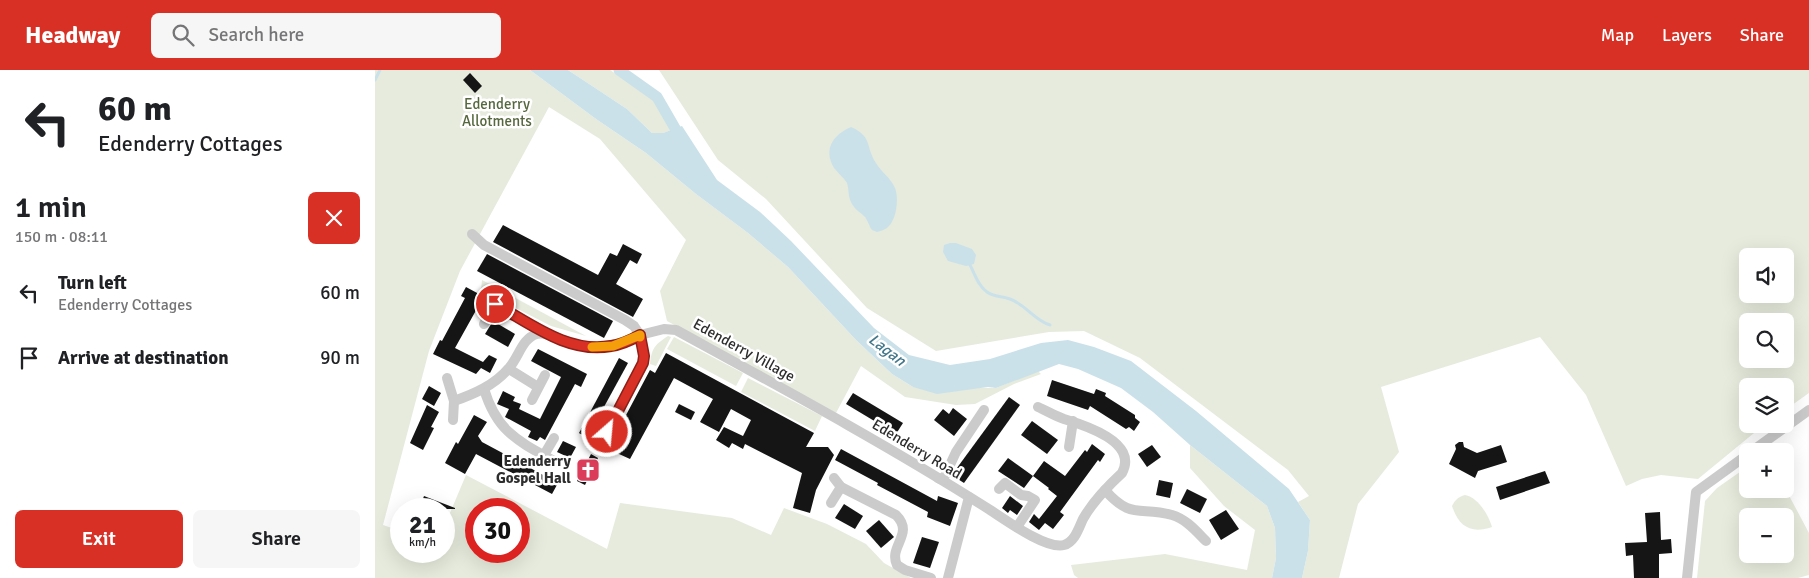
<!DOCTYPE html>
<html lang="en">
<head>
<meta charset="utf-8">
<style>
	:root { --surface:#fff; --page:#f6f6f6; --text:#202124; --muted:#757577; --accent:#d93025 }
	body { margin:0; font-family:Signika,sans-serif; background:var(--page); color:var(--text); height:100vh; display:flex; flex-direction:column; font-size:19px; white-space:nowrap }
	* { box-sizing:border-box; margin:0 }
	p { font-size:16px; color:var(--muted) }
	.icon { flex:none; width:28px; height:28px; fill:none; stroke:currentColor; stroke-width:2; stroke-linecap:round; stroke-linejoin:round }
	.map { position:relative; flex:1; overflow:hidden }
	.side { display:flex; flex-direction:column; background:var(--surface); width:375px }
	.side>* { flex:none }
	.hud { background:#fff; color:var(--text); overflow:hidden }
	.tools { position:absolute; left:1364px; top:178px; display:grid; gap:10px }
	.tools a { display:grid; place-items:center; width:55px; height:55px; border-radius:8px; background:var(--surface); box-shadow:0 5px 20px #0002; font-size:25px }
	.speed { position:absolute; left:15px; top:428px; display:flex; gap:10px; font-size:25px; font-weight:700; text-align:center }
	.speed>* { display:grid; place-content:center; width:65px; height:65px; border-radius:50%; background:var(--surface); box-shadow:0 5px 20px #0002; line-height:1 }
	.speed small { font-size:12px; font-weight:400 }
	.speed .limit { border:8px solid #d22; background:#fff; color:#111 }
	.pin { position:absolute; display:grid; place-items:center; width:42px; height:42px; color:#fff; margin:-21px; border:2px solid #fff; border-radius:50%; box-shadow:0 1px 5px #0007 }
	.me { position:absolute; width:55px; margin:-28px; rotate:27deg; stroke-linejoin:round; filter:drop-shadow(0 0 4px #0008) }
	.turn { display:flex; align-items:center; gap:18px; height:105px; padding:0 15px; font-size:22px }
	.turn .icon { width:65px; height:65px; stroke-width:2.5 }
	.turn b { display:block; font-size:35px; line-height:42px }
	.round { display:grid; place-items:center; flex:none; width:52px; height:52px; border-radius:8px; background:var(--page) }
	.summary { display:flex; align-items:center; justify-content:space-between; height:85px; padding:0 15px }
	h1 { font-size:30px; font-weight:600; line-height:38px }
	.action { display:flex; gap:10px; margin-top:auto; padding:10px 15px }
	.action a { flex:1; height:58px; border-radius:8px; background:var(--accent); color:#fff; font-size:20px; font-weight:600; line-height:58px; text-align:center }
	.action a+a { background:var(--page); color:var(--text) }
	ul { padding:0; list-style:none }
	li { display:flex; align-items:center; gap:15px; height:65px; padding:0 15px }
	li div { flex:1 }
	li b { display:block; font-size:19px }
	li em { font-style:normal }
	header { display:flex; align-items:center; gap:30px; box-sizing:border-box; height:70px; padding:0 25px; background:var(--accent); color:#fff }
	header strong { font-size:24px }
	nav { display:flex; gap:28px; margin-inline-start:auto; font-size:18px }
	.search { width:350px; height:45px; background:var(--page); display:flex; align-items:center; gap:12px; box-sizing:border-box; padding:0 18px; border-radius:8px; color:var(--muted); font-size:19px }
	main { display:flex; flex:1; min-height:0 }
	.map>svg:first-child { display:block }
	.green { fill:#e6ebdd; fill-rule:evenodd }
	.water { fill:#cae1e9 }
	.lines { fill:none; stroke-linecap:round; stroke-linejoin:round }
	.stream { stroke:#cae1e9; stroke-width:3 }
	.canal { stroke:#cae1e9; stroke-width:11 }
	.building { fill:#151515 }
	.street { stroke:#cbcbcb; stroke-width:10 }
	.route-casing { stroke:#8d1f18; stroke-width:12 }
	.route { stroke:#d93025; stroke-width:9 }
	.slow { stroke:#f59e0b; stroke-width:9 }
	.labels { text-anchor:middle; dominant-baseline:central; stroke-width:5; stroke-linejoin:round; paint-order:stroke }
	.park-label { font-size:15px; fill:#56673e; stroke:#fff }
	.street-label { font-size:15px; fill:#2e2e2e; stroke:#fff }
	.poi-label { font-size:15px; font-weight:bold; fill:#2e2e2e; stroke:#fff; text-anchor:end }
	.water-label { font-size:16px; font-style:italic; fill:#41768b; stroke:#fff }
</style>
</head>
<body>
<header>
<strong>Headway</strong>
<div class="search"><svg class="icon" aria-label="search" viewBox="0 0 24 24"><circle cx="10" cy="10" r="6"/><path d="M15 15l6 6"/></svg>Search here</div>
<nav><a>Map</a><a>Layers</a><a>Share</a></nav>
</header>
<main>
<section class="side">
<div class="hud">
<div class="turn"><svg class="icon" aria-label="left" viewBox="0 0 24 24"><path d="M17 20v-9H6M10 6l-5 5 5 5"/></svg><div><b>60 m</b>Edenderry Cottages</div></div>
</div>
<div class="summary"><div><h1>1 min</h1><p>150 m · 08:11</p></div><a class="round" style="background:#d93025;color:#fff"><svg class="icon" aria-label="close" viewBox="0 0 24 24"><path d="M6 6l12 12M18 6L6 18"/></svg></a></div>
<ul>
<li><svg class="icon" aria-label="left" viewBox="0 0 24 24"><path d="M17 20v-9H6M10 6l-5 5 5 5"/></svg><div><b>Turn left</b><p>Edenderry Cottages</p></div><em>60 m</em></li>
<li><svg class="icon" aria-label="arrive" viewBox="0 0 24 24"><path d="M6 21V4h12l-3 4 3 4H6"/></svg><div><b>Arrive at destination</b></div><em>90 m</em></li>
</ul>
<div class="action"><a>Exit</a><a>Share</a></div>
</section>
<div class="map">
<svg width="1434" height="508" viewBox="0 0 1434 508">
	<rect width="100%" height="100%" fill="#fff"/>
	<g class="green">
		<path d="M0 0H155L221 49 271 83 321 124 373 163 413 197 481 270 517 304 538 317 621 318 663 301 666 304 639 314 600 334 581 335 530 327 486 296 461 343 292 251 285 221 311 170 225 69 174 37 85 201 54 281 8 455 26 461V481H69V457L91 405 232 479 245 433 357 448 396 465 409 438 452 454 491 474 509 493 536 508H0ZM101 439H144V481H101Z"/>
		<path d="M193 0H235L280 30 297 60 288 63H277L252 39Z"/>
		<path d="M284 0H1434V323L1410 340V316H1372V354H1390L1323 409 1286 405 1267 409 1251 416 1211 325 1165 267 1006 317 1024 382 983 434 964 508H927L933 481 935 450 923 432 934 426 913 400 765 288 709 261 674 262 561 281 492 238 391 129 343 90ZM1372 186H1410V224H1372ZM1372 251H1410V289H1372Z"/>
		<path d="M107 210 211 266 176 256 106 220Z"/>
		<path d="M293 266 296 267 281 296 275 294C277 277 280 275 293 266Z"/>
		<path d="M299 267 368 303 361 316 292 279Z"/>
		<path d="M373 308 447 346 440 361 366 322Z"/>
		<path d="M815 375 892 436 900 458 901 488 897 508H703L699 505 696 495 790 484 872 500 880 460 849 436 815 398Z"/>
		<path d="M1372 397V419L1410 418 1434 463V505L1423 508H1322L1330 431 1342 418ZM1372 446H1410V484H1372Z"/>
		<path d="M1090 425C1103 427 1114 446 1117 457 1096 464 1084 457 1077 436 1080 430 1083 427 1090 425Z"/>
	</g>
	<g class="water">
		<path d="M155 0H193L252 39 277 63H288L307 56 342 110 385 142 416 171 499 258 534 285 575 295 615 289 666 273 693 270 719 277 756 291 821 341 914 419 935 450 933 481 927 508H897L901 488 900 458 892 436 815 375 778 342 746 318 703 299 684 294 621 318 613 317 562 324 538 317 517 304 481 270 413 197 373 163 321 124 271 83 221 49Z"/>
		<path d="M476 57C498 67 490 76 501 93 506 102 516 108 520 118 524 128 522 150 512 158 509 160 505 161 502 162L497 160C494 156 493 150 489 146 485 142 479 139 476 132 473 126 474 119 472 113 469 108 463 103 459 98 448 79 458 65 476 57Z"/>
		<path d="M575 173H581L597 179 601 185 599 194 591 196 573 191 568 182 569 175Z"/>
	</g>
	<g class="lines">
		<g class="stream">
			<path d="M0 10 5 0"/>
			<path d="M595 195C600 204 603 216 612 222 618 227 628 226 635 229 650 234 660 251 675 255"/>
		</g>
		<path class="canal" d="M244 0 282 27 308 72"/>
	</g>
	<g class="building">
		<path d="M95 3 107 16 100 23 88 10Z"/>
		<path d="M128 155 223 205 235 183 242 186 248 174 267 184 262 194 255 190 241 214 268 229 258 247 118 172Z"/>
		<path d="M112 184 238 251 229 268 102 201Z"/>
		<path d="M91 217 104 224 99 233 104 235 80 278 108 292 114 285 122 289 115 303 106 298 101 304 58 284 65 270 67 271 90 228 86 226Z"/>
		<path d="M118 251 140 264 133 277 110 264Z"/>
		<path d="M163 279 212 304 206 317 200 314 170 370 165 367 162 371 153 367 156 361 130 347 134 339 122 334 128 321 140 327 138 331 146 334 144 339 165 349 186 307 156 291Z"/>
		<path d="M291 283 439 363 431 377H453L459 385 441 420 435 443 418 438 427 403 370 374 368 379 357 373 354 378 341 370 349 357 368 366 376 350 356 339 344 362 325 352 338 329 299 308 255 389 233 379 275 300 280 303Z"/>
		<path d="M244 288 253 293 212 368 204 363Z"/>
		<path d="M677 310 719 324 721 319 731 323 730 326 760 345V348L765 352 759 361 754 357 751 359 715 336 713 340 672 326Z"/>
		<path d="M54 316 66 323 59 336 47 329Z"/>
		<path d="M478 323 528 353 521 364 471 334Z"/>
		<path d="M634 327 645 335 589 413 578 406 579 402Z"/>
		<path d="M304 334 320 342 316 350 300 342Z"/>
		<path d="M52 335 64 342 56 357 59 358 48 380 35 373Z"/>
		<path d="M578 338 592 349 579 366 559 350 568 339 574 344Z"/>
		<path d="M99 345 112 352 103 366 107 372 183 413 177 424 101 384 90 404 70 393 81 372 83 374Z"/>
		<path d="M657 351 683 370 672 384 646 365Z"/>
		<path d="M188 371 201 377 195 388 182 382Z"/>
		<path d="M1084 372H1088L1089 377 1102 383 1126 375 1132 392 1103 401 1100 408 1074 394 1081 379 1080 375Z"/>
		<path d="M717 374 730 384 725 392 723 390 685 442 689 445 678 459 670 453 664 460 654 452 659 444 664 449 682 426 673 419 674 418 658 406 649 418 623 401 633 388 658 406 669 391 690 406 710 380 712 382Z"/>
		<path d="M777 375 786 387 772 397 763 384Z"/>
		<path d="M466 379 562 431 563 426 583 433 575 456 552 447 553 442 502 415 503 413 460 390Z"/>
		<path d="M216 384 223 388 210 415 202 411Z"/>
		<path d="M1170 401 1175 413 1125 430 1121 417Z"/>
		<path d="M784 410 798 413 795 428 781 425Z"/>
		<path d="M812 419 832 429 825 443 805 433Z"/>
		<path d="M49 426 80 438V439H59L46 434Z"/>
		<path d="M635 426 648 436 642 445 635 440 633 443 627 438Z"/>
		<path d="M469 434 488 446 480 459 460 448Z"/>
		<path d="M851 440 864 459 846 470 834 450Z"/>
		<path d="M1285 442 1286 470 1296 469 1297 483 1284 484V508H1259L1258 485 1251 486 1250 473 1272 472 1270 443Z"/>
		<path d="M504 450 519 467 506 478 491 461Z"/>
		<path d="M547 467 564 472 555 498 538 493Z"/>
	</g>
	<g class="lines">
		<g class="street">
			<path d="M97 164 109 175 250 250 259 256 265 265 289 259 301 260C405 317 511 374 612 438 628 448 671 480 689 475 700 472 704 457 708 449 718 431 733 416 747 403 764 372 709 355 689 349 680 346 672 341 663 337"/>
			<path d="M109 254 120 234 169 263"/>
			<path d="M134 299 163 317"/>
			<path d="M72 308 79 331 78 350"/>
			<path d="M109 319C122 362 143 371 181 392"/>
			<path d="M157 330 170 305"/>
			<path d="M79 331C99 324 120 315 134 298 144 287 147 268 162 264 172 261 185 270 195 273 220 281 241 276 265 265L269 286 268 293 224 378"/>
			<path d="M694 377 698 351"/>
			<path d="M1377 381 1434 340"/>
			<path d="M169 385 179 368"/>
			<path d="M459 408 466 417 521 445C540 464 513 476 522 495L530 500 556 508"/>
			<path d="M563 408 568 410 581 382 609 340"/>
			<path d="M624 419 630 413 646 425 653 426 660 430 642 457"/>
			<path d="M730 420C756 450 765 436 797 445 811 449 821 461 831 471"/>
			<path d="M456 433 466 417"/>
			<path d="M573 508 594 427"/>
			<path d="M1312 508 1321 422 1372 385"/>
		</g>
	</g>
	<g class="lines">
		<g class="route-casing">
			<path id="route" d="M120 234C155 253 193 284 236 276 246 275 256 270 265 265L269 286 268 293 232 362"/>
		</g>
		<use href="#route" class="route"/>
		<path class="slow" d="M217 277 238 276 265 265V267"/>
	</g>
	<defs>
		<g id="church-square" transform="scale(1.25)"><rect x="-9" y="-9" width="18" height="18" rx="4" fill="#da3c59" stroke="#fff"/><path d="M-1.2-6h2.4v3.5h3.3v2.4h-3.3V6h-2.4V-.1h-3.3v-2.4h3.3Z" fill="#fff"/></g>
	</defs>
	<g fill-rule="evenodd">
		<use href="#church-square" x="213" y="400"/>
	</g>
	<g class="labels">
		<g class="park-label">
			<text x="122" y="34">Edenderry<tspan x="122" dy="17">Allotments</tspan></text>
		</g>
		<g class="street-label">
			<text transform="translate(369 280) rotate(29)">Edenderry Village</text>
			<text transform="translate(542 379) rotate(31)">Edenderry Road</text>
		</g>
		<g class="poi-label">
			<text x="196" y="391">Edenderry<tspan x="196" dy="17">Gospel Hall</tspan></text>
		</g>
		<g class="water-label">
			<text transform="translate(512 280) rotate(38)">Lagan</text>
		</g>
	</g>
</svg>
<div class="tools">
<a><svg class="icon" aria-label="sound" viewBox="0 0 24 24"><path d="M4 9h4l5-4v14l-5-4H4zM17 9q2 3 0 6"/></svg></a>
<a><svg class="icon" aria-label="search" viewBox="0 0 24 24"><circle cx="10" cy="10" r="6"/><path d="M15 15l6 6"/></svg></a>
<a><svg class="icon" aria-label="layers" viewBox="0 0 24 24"><path d="M12 4l9 5-9 5-9-5zM3 14l9 5 9-5"/></svg></a>
<a>+</a>
<a>−</a>
</div>
<div class="speed"><div>21<small>km/h</small></div><div class="limit">30</div></div>
<div class="pin" style="left:120px;top:234px;background:#d93025"><svg class="icon" aria-label="arrive" viewBox="0 0 24 24"><path d="M6 21V4h12l-3 4 3 4H6"/></svg></div>
<svg class="me" style="left:232px;top:362px" viewBox="-20 -20 40 40"><circle r="17" fill="#d93025" stroke="#fff" stroke-width="3"/><path d="M0-11L8 9 0 5-8 9z" fill="#fff"/></svg>
</div>
</main>
</body>
</html>
